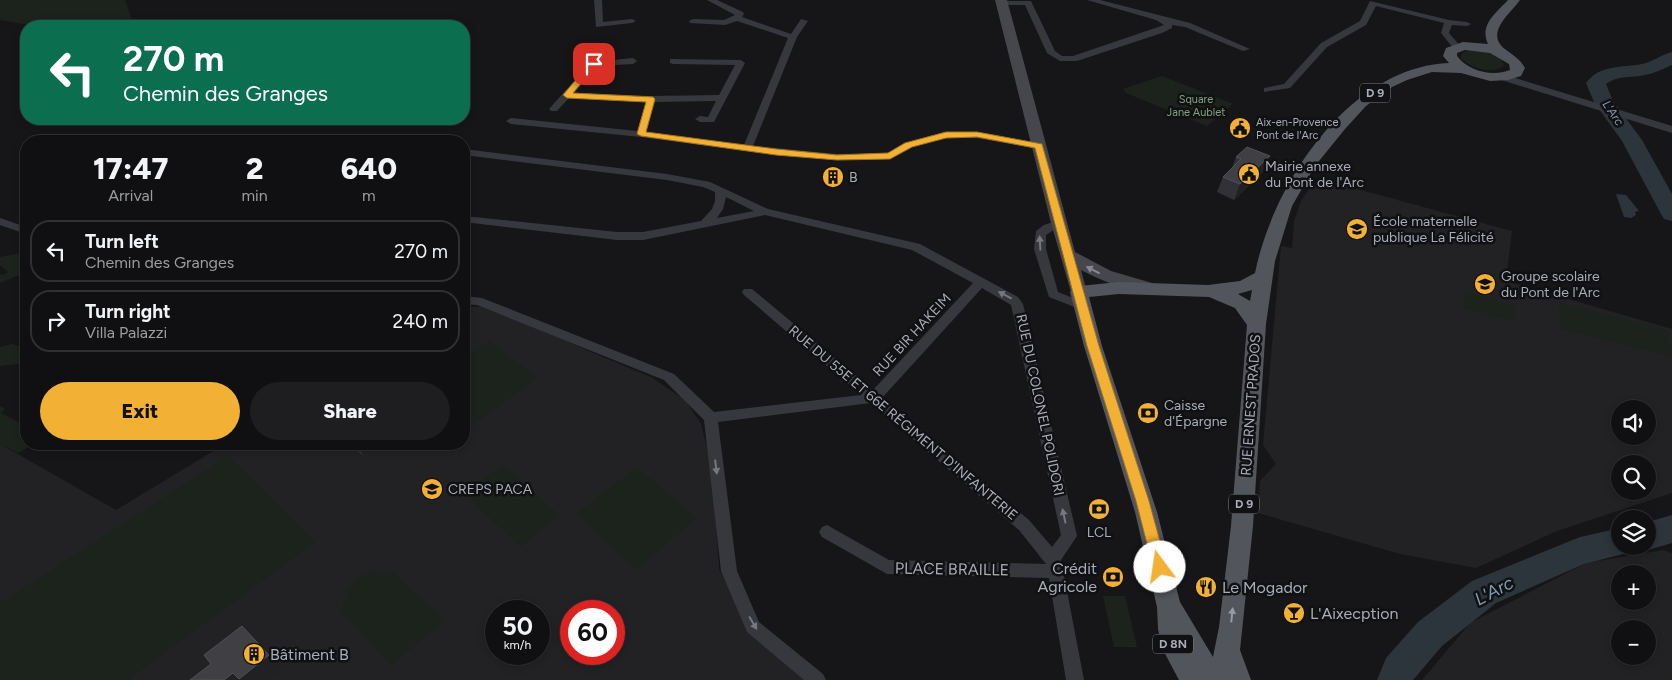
<!DOCTYPE html>
<html lang="en">
<head>
<meta charset="utf-8">
<style>
	:root { --surface:#101012; --page:#1e1e20; --text:#f1f3f6; --muted:#9c9d9f; --line:#303032; --accent:#f2b134 }
	body { margin:0; font-family:Figtree,sans-serif; background:var(--page); color:var(--text); height:100vh; display:flex; flex-direction:column; font-size:19px; white-space:nowrap }
	* { box-sizing:border-box; margin:0 }
	p { font-size:16px; color:var(--muted) }
	.icon { flex:none; width:28px; height:28px; fill:none; stroke:currentColor; stroke-width:2; stroke-linecap:round; stroke-linejoin:round }
	.map { position:relative; flex:1; overflow:hidden }
	.side { position:absolute; left:20px; top:135px; width:450px; height:315px; display:flex; flex-direction:column; background:var(--surface); border-radius:20px; box-shadow:0 2px 8px #0003,0 0 0 1px var(--line) }
	.side>* { flex:none }
	.top-card { position:absolute; left:20px; top:20px; width:450px; height:105px; border-radius:20px; box-shadow:0 2px 8px #0003,0 0 0 1px var(--line); background:#0b6e4f; color:#fff; overflow:hidden }
	.fabs { position:absolute; left:1611px; top:400px; display:grid; gap:10px }
	.fabs a { display:grid; place-items:center; width:45px; height:45px; border-radius:50%; background:var(--surface); box-shadow:0 2px 8px #0003,0 0 0 1px var(--line); font-size:25px }
	.speed { position:absolute; left:485px; top:600px; display:flex; gap:10px; font-size:25px; font-weight:700; text-align:center }
	.speed>* { display:grid; place-content:center; width:65px; height:65px; border-radius:50%; background:var(--surface); box-shadow:0 2px 8px #0003,0 0 0 1px var(--line); line-height:1 }
	.speed small { font-size:12px; font-weight:400 }
	.speed .limit { border:8px solid #d22; background:#fff; color:#111 }
	.pin { position:absolute; display:grid; place-items:center; width:42px; height:42px; color:#fff; margin:-21px; border-radius:10px; box-shadow:0 2px 8px #0006 }
	.me { position:absolute; width:55px; margin:-28px; rotate:346deg; stroke-linejoin:round; filter:drop-shadow(0 0 4px #0008) }
	.turn { display:flex; align-items:center; gap:18px; height:105px; padding:0 20px; font-size:22px }
	.turn .icon { width:65px; height:65px; stroke-width:2.5 }
	.turn b { display:block; font-size:35px; line-height:42px }
	.eta { display:flex; justify-content:space-evenly; align-items:center; height:85px; text-align:center }
	.eta b { font-size:30px; font-weight:800; line-height:35px }
	.button { display:flex; gap:10px; margin-top:auto; padding:10px 20px }
	.button a { flex:1; height:58px; border-radius:30px; background:var(--accent); color:#111; font-size:20px; font-weight:800; line-height:58px; text-align:center }
	.button a+a { background:var(--page); color:var(--text) }
	ul { padding:0; list-style:none }
	li { display:flex; align-items:center; gap:15px; height:62px; margin:0 10px 8px; padding:0 10px; border:2px solid var(--line); border-radius:20px }
	li div { flex:1 }
	li b { display:block; font-size:19px }
	li em { font-style:normal }
	.map>svg:first-child { display:block }
	.built { fill:#222225; fill-rule:evenodd }
	.green { fill:#1c231d }
	.water { fill:#2c353c }
	.lines { fill:none; stroke-linecap:round; stroke-linejoin:round }
	.river { fill:#2c353c; fill-rule:evenodd }
	.minor { fill:#37383d; fill-rule:evenodd }
	.tertiary { fill:#37383d; fill-rule:evenodd }
	.secondary { fill:#45474d; fill-rule:evenodd }
	.primary { fill:#53555c; fill-rule:evenodd }
	.wall { fill:#323236 }
	.shaded-wall { fill:#212124 }
	.building { fill:#3f3f44; stroke:#4f5156 }
	.oneway { fill:#757881 }
	.oneway2 { fill:#858993 }
	.oneway3 { fill:#979ba6 }
	.route { fill:#f2b134; stroke:#9d7322 }
	.labels { text-anchor:middle; dominant-baseline:central; stroke-width:5; stroke-linejoin:round; paint-order:stroke }
	.far-park-label { font-size:11px; fill:#7fa381; stroke:#111113 }
	.far-poi-label { font-size:11px; fill:#a8adb8; stroke:#111113; text-anchor:start }
	.shield { fill:#111113; stroke:#7b7e86; stroke-width:1 }
	.shield-label { font-size:12px; font-weight:bold; fill:#a8adb8 }
	.far-water-label { font-size:12px; font-style:italic; fill:#7f9bb3; stroke:#111113 }
	.poi-label { font-size:14px; fill:#a8adb8; stroke:#111113; text-anchor:start }
	.street-label { font-size:14px; fill:#a8adb8; stroke:#111113 }
	.near-poi-label { font-size:16px; fill:#a8adb8; stroke:#111113; text-anchor:start }
	.near-street-label { font-size:16px; fill:#a8adb8; stroke:#111113 }
	.near-water-label { font-size:18px; font-style:italic; fill:#7f9bb3; stroke:#111113 }
</style>
</head>
<body>
<div class="map">
<svg width="1672" height="680" viewBox="0 0 1672 680">
	<rect width="100%" height="100%" fill="#161618"/>
	<g class="built">
		<path d="M1314 182 1333 187 1335 183 1512 231 1506 281 1672 329V493L1557 531 1476 568 1400 554 1258 513 1260 481 1276 464 1263 445 1281 246 1292 248 1294 221 1301 201ZM1620 409H1648V436H1620ZM1620 464H1648V491H1620Z"/>
		<path d="M464 307H481L546 331 591 352 651 377 685 400 701 424 712 467 719 569 725 580 805 680H0V444L116 510 225 444H464ZM496 611H539V654H496ZM571 611H614V654H571Z"/>
		<path d="M1663 550 1672 553V680H1422L1470 623 1586 563ZM1620 574H1648V601H1620ZM1620 629H1648V656H1620Z"/>
	</g>
	<g class="green">
		<path d="M0 0H125L134 26H35L0 20Z"/>
		<path d="M1469 50C1481 51 1500 52 1504 65 1494 76 1470 68 1461 58L1462 53Z"/>
		<path d="M1162 76 1233 104 1207 126 1126 93 1123 89Z"/>
		<path d="M26 252V272L0 283V274L3 275 8 272 0 265V257Z"/>
		<path d="M1464 292 1514 305 1515 322 1464 309Z"/>
		<path d="M1559 302 1668 330 1672 346V357L1561 329Z"/>
		<path d="M489 341 538 378 470 427 464 422V358Z"/>
		<path d="M13 344 26 349V363L0 366V347Z"/>
		<path d="M0 406 5 409 1 413 26 426V444H34L18 453 0 444Z"/>
		<path d="M228 456 315 542 128 680H0V603Z"/>
		<path d="M503 465 559 515 520 547 464 493Z"/>
		<path d="M637 467 697 518 636 570 576 514Z"/>
		<path d="M370 571 386 575 392 572 445 620 391 666 342 612C346 588 348 582 370 571Z"/>
		<path d="M1103 596H1125L1137 647H1114Z"/>
	</g>
	<path class="water" d="M1616 194 1626 195 1639 211 1635 212 1636 215 1631 218 1624 217Z"/>
	<g class="lines">
		<g class="river">
			<path d="M1672 52V65C1663 69 1655 73 1645 75 1632 78 1617 75 1606 84L1613 101 1642 140 1672 194V221L1664 219 1661 214 1622 141 1594 102 1586 83C1600 64 1622 68 1642 64 1652 62 1661 55 1672 52Z"/>
			<path d="M1672 515V543L1648 550 1638 546H1648V522Z"/>
			<path d="M1620 528V546H1634L1631 552 1584 564 1496 603 1442 646 1413 680H1377L1386 658 1418 622 1472 581 1580 537Z"/>
		</g>
		<g class="minor">
			<path d="M594 0H602L603 22 632 19 636 21 632 23 596 27Z"/>
			<path d="M707 0H717L743 12 744 14 742 17 791 34 801 19 808 21 797 37 753 146 837 154 888 153 904 143 946 132H977L1039 143 1044 146 1039 149 977 138H946L912 147 890 159 837 160 776 155 641 137 511 124 506 121 511 118 637 131 646 102 569 98 557 111H551L549 109 591 62 633 58 637 61 633 64 597 66 574 93 651 96 719 95 735 65 673 64 670 63V59L741 60 745 63 714 122H700L695 119 700 116 708 117 716 101 655 102 646 132 744 145 788 38 737 21 725 25 690 23 689 21 693 19 724 20 735 15Z"/>
			<path d="M1087 0H1100L1190 23 1250 49 1243 51 1185 27 1172 25V28L1162 33 1077 61H1060L1047 53 1025 5H1002L998 3 1002 1H1031L1055 51 1062 56H1073L1164 25 1156 20Z"/>
			<path d="M1370 1 1449 20 1467 22 1471 24 1467 26 1452 25 1449 33 1461 47 1457 50 1454 49 1441 33 1444 23 1376 6 1366 25 1327 47 1290 88 1264 92V88L1284 84 1321 43 1360 21Z"/>
			<path d="M352 136 371 138 376 141H273L278 138Z"/>
			<path d="M464 149 667 174 710 182 768 209 920 244 1018 297 1023 304 1077 536 1061 560 1084 680H1066L1049 578 887 574 822 537 819 532 822 527 827 525 889 560 1046 564 1019 530 871 403 718 422 737 571 759 622 823 674 826 680H804L747 632 721 571 704 420 664 380 477 305 464 304V296L482 298 674 374 714 412 861 395 744 295 742 292 744 289H752L873 390 973 283 912 250 765 215 643 240H617L464 222V216L617 232H643L701 221 712 209 715 201V192L703 187 667 180 464 155ZM726 197 754 211 717 218 723 209ZM982 288 1011 305 1061 535 1052 547 1029 520 882 398Z"/>
			<path d="M0 218 26 227V234L0 225Z"/>
			<path d="M1059 220 1064 223 1046 235V249L1058 292 1086 303 1088 306 1086 309 1082 310 1049 297 1034 249 1036 231 1044 225Z"/>
		</g>
		<path class="tertiary" d="M1502 74 1672 126V133L1498 79 1497 77 1498 75Z"/>
		<path class="secondary" d="M995 0H1007L1075 252 1111 271 1152 283 1154 287 1152 291C1134 296 1097 278 1081 270L1087 292 1085 296 1079 298 1073 296 1071 292 1051 223Z"/>
		<path class="primary" d="M1508 0H1520C1511 13 1484 33 1505 49 1514 56 1519 58 1525 68L1521 76 1508 80 1490 81 1461 73 1432 72 1407 80 1392 87 1366 106 1345 129 1315 166 1292 206 1275 261 1266 324 1253 526 1240 650 1251 680H1179L1162 648 1158 629 1157 607 1135 512 1084 346 1070 292 1073 288 1079 286 1119 282 1208 285 1240 281 1255 273C1273 184 1349 67 1449 63L1443 56 1446 48 1463 42 1488 44C1479 25 1496 13 1508 0ZM1465 50 1490 53 1509 64 1510 70C1492 77 1468 71 1457 56V53ZM1252 290 1250 301 1238 294ZM1119 294 1209 297 1235 308 1247 325 1231 526 1219 627 1213 657 1180 602 1157 512 1102 346 1089 297Z"/>
	</g>
	<g class="wall">
		<path d="M1247 147 1263 172 1234 200 1217 192 1223 177 1232 168 1236 157Z"/>
		<path d="M348 444H381L364 456Z"/>
	</g>
	<g class="shaded-wall">
		<path d="M1270 156 1263 172 1234 200 1240 184Z"/>
		<path d="M358 444H381L364 456 357 445Z"/>
		<path d="M242 626 283 668 268 680H224L233 673Z"/>
	</g>
	<g class="building">
		<path d="M1247 147 1270 156 1240 184 1223 177 1241 159 1236 157Z"/>
		<path d="M242 626 269 655 239 679 233 673 224 680H190L211 664 204 655Z"/>
	</g>
	<defs><path id="oneway-solid" d="M-6-.8H1V-3.2L6.5 0L1 3.2V.8H-6Z" transform="scale(1.25)"/></defs>
	<g class="oneway">
		<use href="#oneway-solid" transform="translate(1040 243) rotate(-93)"/>
		<use href="#oneway-solid" transform="translate(1005 295) rotate(-152)"/>
		<use href="#oneway-solid" transform="translate(716 467) rotate(83)"/>
		<use href="#oneway-solid" transform="translate(1064 516) rotate(-102)"/>
		<use href="#oneway-solid" transform="translate(753 623) rotate(59)"/>
	</g>
	<use class="oneway2" href="#oneway-solid" transform="translate(1093 270) rotate(-153)"/>
	<use class="oneway3" href="#oneway-solid" transform="translate(1232 615) rotate(-84)"/>
	<path class="route" d="M594 61 598 64 573 93 653 97 655 99 646 132 776 149 837 155 888 153 905 143 946 132H977L1042 144 1099 346 1149 501 1167 567 1165 572 1160 574 1155 572 1153 567 1136 501 1087 346 1035 148 977 137 946 138 912 147 890 159 837 160 776 155 641 136 637 134 646 102 567 98 563 95 591 62Z"/>
	<defs>
		<g id="civic-disc" transform="scale(1.125)"><circle r="9.5" fill="#f2b134" stroke="#111113"/><path d="M-.6-6.5H3V-4.5H.6V-3L4-1V1h2V6H-6V1h2V-1L-.6-3ZM-1.2 2.5V6h2.4V2.5Z" fill="#111"/></g>
		<g id="building-disc" transform="scale(1.125)"><circle r="9.5" fill="#f2b134" stroke="#111113"/><path d="M-4-6H4V6H1V3H-1V6H-4ZM-2.5-4.3h1.7v1.8h-1.7ZM.8-4.3h1.7v1.8H.8ZM-2.5-1h1.7V.8h-1.7ZM.8-1h1.7V.8H.8Z" fill="#111"/></g>
		<g id="school-disc" transform="scale(1.125)"><circle r="9.5" fill="#f2b134" stroke="#111113"/><path d="M0-5L7-2L0 1L-7-2ZM-4 1L0 2.5L4 1V4Q0 6-4 4Z" fill="#111"/></g>
		<g id="bank-disc" transform="scale(1.125)"><circle r="9.5" fill="#f2b134" stroke="#111113"/><path d="M-6-4H6V4H-6ZM0-2.3a2.3 2.3 0 1 0 0 4.6a2.3 2.3 0 1 0 0-4.6Z" fill="#111"/></g>
		<g id="university-disc" transform="scale(1.125)"><circle r="9.5" fill="#f2b134" stroke="#111113"/><path d="M0-5L7-2L0 1L-7-2ZM-4 1L0 2.5L4 1V4Q0 6-4 4Z" fill="#111"/></g>
		<g id="restaurant-disc" transform="scale(1.125)"><circle r="9.5" fill="#f2b134" stroke="#111113"/><path d="M-5-6h1v4h1v-4h1v4h1v-4h1v5L-1.5 .5V6h-2V.5L-5-1ZM5-6V6H3V1.5H1.5Q1.5-4 5-6Z" fill="#111"/></g>
		<g id="bar-disc" transform="scale(1.125)"><circle r="9.5" fill="#f2b134" stroke="#111113"/><path d="M-6-5H6L.8 .8V4.5H3.5V6h-7V4.5H-.8V.8Z" fill="#111"/></g>
	</defs>
	<g fill-rule="evenodd">
		<use href="#civic-disc" x="1240" y="128"/>
		<use href="#civic-disc" x="1249" y="174"/>
		<use href="#building-disc" x="833" y="177"/>
		<use href="#school-disc" x="1357" y="229"/>
		<use href="#school-disc" x="1485" y="284"/>
		<use href="#bank-disc" x="1148" y="413"/>
		<use href="#university-disc" x="432" y="489"/>
		<use href="#bank-disc" x="1099" y="509"/>
		<use href="#bank-disc" x="1113" y="577"/>
		<use href="#restaurant-disc" x="1206" y="587"/>
		<use href="#bar-disc" x="1294" y="613"/>
		<use href="#building-disc" x="254" y="654"/>
	</g>
	<g class="labels">
		<g class="far-park-label">
			<text x="1196" y="99">Square<tspan x="1196" dy="13">Jane Aublet</tspan></text>
		</g>
		<g class="far-poi-label">
			<text x="1256" y="122">Aix-en-Provence<tspan x="1256" dy="13">Pont de l'Arc</tspan></text>
		</g>
		<g class="shield">
			<rect x="1360" y="83.5" width="30" height="19" rx="4"/>
			<rect x="1229" y="494.5" width="30" height="19" rx="4"/>
			<rect x="1153" y="634.5" width="40" height="19" rx="4"/>
		</g>
		<g class="shield-label">
			<text x="1375" y="93">D 9</text>
			<text x="1244" y="504">D 9</text>
			<text x="1173" y="644">D 8N</text>
		</g>
		<g class="far-water-label">
			<text transform="translate(1613 113) rotate(56)">L'Arc</text>
		</g>
		<g class="poi-label">
			<text x="1265" y="166">Mairie annexe<tspan x="1265" dy="16">du Pont de l'Arc</tspan></text>
			<text x="849" y="177">B</text>
			<text x="1373" y="221">École maternelle<tspan x="1373" dy="16">publique La Félicité</tspan></text>
			<text x="1501" y="276">Groupe scolaire<tspan x="1501" dy="16">du Pont de l'Arc</tspan></text>
			<text x="1164" y="405">Caisse<tspan x="1164" dy="16">d'Épargne</tspan></text>
			<text x="448" y="489">CREPS PACA</text>
			<text x="1099" y="532" text-anchor="middle">LCL</text>
		</g>
		<g class="street-label">
			<text transform="translate(912 335) rotate(-47)">RUE BIR HAKEIM</text>
			<text transform="translate(1040 405) rotate(78)">RUE DU COLONEL POLIDORI</text>
			<text transform="translate(1251 405) rotate(-86)">RUE ERNEST PRADOS</text>
			<text transform="translate(903 423) rotate(40)">RUE DU 55E ET 66E RÉGIMENT D'INFANTERIE</text>
		</g>
		<g class="near-poi-label">
			<text x="1097" y="568" text-anchor="end">Crédit<tspan x="1097" dy="18">Agricole</tspan></text>
			<text x="1222" y="587">Le Mogador</text>
			<text x="1310" y="613">L'Aixecption</text>
			<text x="270" y="654">Bâtiment B</text>
		</g>
		<g class="near-street-label">
			<text transform="translate(952 569) rotate(1)">PLACE BRAILLE</text>
		</g>
		<g class="near-water-label">
			<text transform="translate(1494 591) rotate(-28)">L'Arc</text>
		</g>
	</g>
</svg>
<div class="fabs">
<a><svg class="icon" aria-label="sound" viewBox="0 0 24 24"><path d="M4 9h4l5-4v14l-5-4H4zM17 9q2 3 0 6"/></svg></a>
<a><svg class="icon" aria-label="search" viewBox="0 0 24 24"><circle cx="10" cy="10" r="6"/><path d="M15 15l6 6"/></svg></a>
<a><svg class="icon" aria-label="layers" viewBox="0 0 24 24"><path d="M12 4l9 5-9 5-9-5zM3 14l9 5 9-5"/></svg></a>
<a>+</a>
<a>−</a>
</div>
<div class="speed"><div>50<small>km/h</small></div><div class="limit">60</div></div>
<div class="pin" style="left:594px;top:64px;background:#d93025"><svg class="icon" aria-label="arrive" viewBox="0 0 24 24"><path d="M6 21V4h12l-3 4 3 4H6"/></svg></div>
<svg class="me" style="left:1160px;top:567px" viewBox="-20 -20 40 40"><circle r="19" fill="#fff"/><path d="M0-13L10 11 0 6-10 11z" fill="#f2b134"/></svg>
<div class="top-card">
<div class="turn"><svg class="icon" aria-label="left" viewBox="0 0 24 24"><path d="M17 20v-9H6M10 6l-5 5 5 5"/></svg><div><b>270 m</b>Chemin des Granges</div></div>
</div>
<section class="side">
<div class="eta">
<div><b>17:47</b><p>Arrival</p></div>
<div><b>2</b><p>min</p></div>
<div><b>640</b><p>m</p></div>
</div>
<ul>
<li><svg class="icon" aria-label="left" viewBox="0 0 24 24"><path d="M17 20v-9H6M10 6l-5 5 5 5"/></svg><div><b>Turn left</b><p>Chemin des Granges</p></div><em>270 m</em></li>
<li><svg class="icon" aria-label="right" viewBox="0 0 24 24"><path d="M7 20v-9h11M14 6l5 5-5 5"/></svg><div><b>Turn right</b><p>Villa Palazzi</p></div><em>240 m</em></li>
</ul>
<div class="button"><a>Exit</a><a>Share</a></div>
</section>
</div>
</body>
</html>
